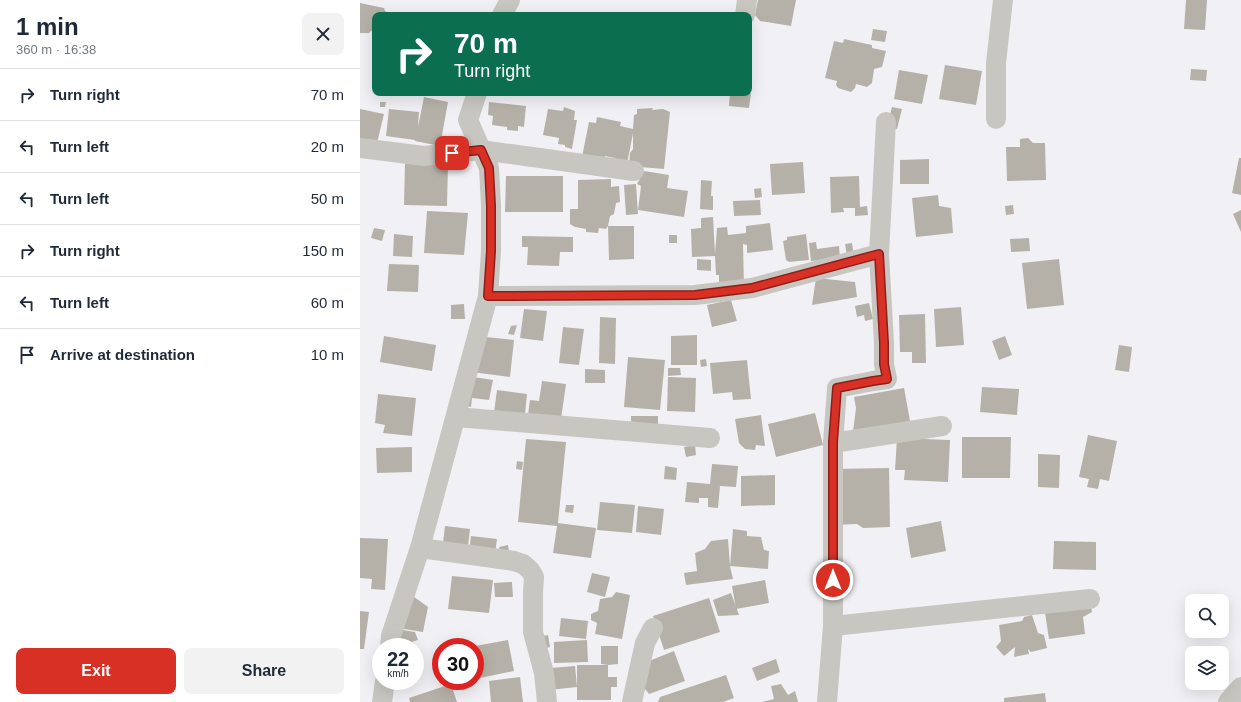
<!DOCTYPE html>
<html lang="en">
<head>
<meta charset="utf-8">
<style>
	:root { --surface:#fff; --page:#f2f2f3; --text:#1f2937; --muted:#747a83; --line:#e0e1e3; --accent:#d93025 }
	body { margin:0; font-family:Arial,sans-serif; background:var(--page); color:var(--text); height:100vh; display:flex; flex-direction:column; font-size:15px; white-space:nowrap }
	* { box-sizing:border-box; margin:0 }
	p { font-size:13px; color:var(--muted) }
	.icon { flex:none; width:22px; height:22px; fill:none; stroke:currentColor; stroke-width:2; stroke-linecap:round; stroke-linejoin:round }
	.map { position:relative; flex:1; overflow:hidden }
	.details { display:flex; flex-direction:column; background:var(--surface); width:360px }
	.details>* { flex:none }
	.top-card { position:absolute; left:12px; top:12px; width:380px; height:84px; border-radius:8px; box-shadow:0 4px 16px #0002; background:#0b6e4f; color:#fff; overflow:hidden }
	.tools { position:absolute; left:825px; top:594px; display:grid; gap:8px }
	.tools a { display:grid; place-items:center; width:44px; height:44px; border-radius:8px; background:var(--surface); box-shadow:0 4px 16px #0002; font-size:20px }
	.speed { position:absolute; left:12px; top:638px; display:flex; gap:8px; font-size:20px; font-weight:700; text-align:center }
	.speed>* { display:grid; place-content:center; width:52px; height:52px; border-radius:50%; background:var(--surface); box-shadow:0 4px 16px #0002; line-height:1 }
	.speed small { font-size:10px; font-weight:400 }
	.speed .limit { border:6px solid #d22; background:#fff; color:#111 }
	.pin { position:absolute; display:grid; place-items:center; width:34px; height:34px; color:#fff; margin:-17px; border-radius:8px; box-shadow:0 2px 6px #0006 }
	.me { position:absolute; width:44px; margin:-22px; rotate:0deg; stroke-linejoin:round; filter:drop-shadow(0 0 3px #0008) }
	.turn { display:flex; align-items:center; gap:14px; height:84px; padding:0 16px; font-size:18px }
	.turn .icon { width:52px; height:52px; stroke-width:2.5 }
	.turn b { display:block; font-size:28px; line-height:34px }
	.round { display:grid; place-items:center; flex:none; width:42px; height:42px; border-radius:8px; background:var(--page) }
	.headline { display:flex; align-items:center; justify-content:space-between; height:68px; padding:0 16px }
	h1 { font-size:24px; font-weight:600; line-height:30px }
	.primary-button { display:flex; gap:8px; margin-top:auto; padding:8px 16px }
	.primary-button a { flex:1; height:46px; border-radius:8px; background:var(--accent); color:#fff; font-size:16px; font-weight:600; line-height:46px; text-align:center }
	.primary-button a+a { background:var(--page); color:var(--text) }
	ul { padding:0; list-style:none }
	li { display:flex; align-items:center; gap:12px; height:52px; padding:0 16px; border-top:1px solid var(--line) }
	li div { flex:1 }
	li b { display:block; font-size:15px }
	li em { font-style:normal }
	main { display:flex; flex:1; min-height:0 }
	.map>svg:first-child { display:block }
	.building { fill:#b6b1a8 }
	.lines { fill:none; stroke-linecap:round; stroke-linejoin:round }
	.minor { stroke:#c8c6c1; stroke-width:20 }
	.route-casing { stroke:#8d1f18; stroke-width:10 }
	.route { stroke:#d93025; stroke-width:7 }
</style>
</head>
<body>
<main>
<section class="details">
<div class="headline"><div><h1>1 min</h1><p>360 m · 16:38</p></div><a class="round"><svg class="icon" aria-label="close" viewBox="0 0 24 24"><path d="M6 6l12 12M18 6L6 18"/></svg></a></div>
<ul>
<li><svg class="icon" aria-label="right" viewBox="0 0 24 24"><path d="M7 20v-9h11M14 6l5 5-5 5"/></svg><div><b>Turn right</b></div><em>70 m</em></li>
<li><svg class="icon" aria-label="left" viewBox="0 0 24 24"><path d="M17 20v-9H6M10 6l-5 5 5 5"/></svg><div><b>Turn left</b></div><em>20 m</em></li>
<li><svg class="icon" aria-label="left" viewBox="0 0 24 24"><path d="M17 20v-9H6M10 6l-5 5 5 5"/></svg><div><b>Turn left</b></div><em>50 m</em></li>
<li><svg class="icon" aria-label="right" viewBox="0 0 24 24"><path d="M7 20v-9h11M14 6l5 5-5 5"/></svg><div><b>Turn right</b></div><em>150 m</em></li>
<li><svg class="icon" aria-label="left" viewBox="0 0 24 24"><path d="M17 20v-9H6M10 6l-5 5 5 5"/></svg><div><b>Turn left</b></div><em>60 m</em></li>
<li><svg class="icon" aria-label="arrive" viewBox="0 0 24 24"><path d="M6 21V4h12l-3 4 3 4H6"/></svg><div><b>Arrive at destination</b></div><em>10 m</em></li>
</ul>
<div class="primary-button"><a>Exit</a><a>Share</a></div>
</section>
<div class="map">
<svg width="881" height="702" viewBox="0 0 881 702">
	<rect width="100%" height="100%" fill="#f1f0f5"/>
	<g class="building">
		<path d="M398 0H436L431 26 400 21 395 15Z"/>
		<path d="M826 0H847L845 30 824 29Z"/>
		<path d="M0 3 24 8 25 11 29 13V15H15V31H11L9 33H0Z"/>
		<path d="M513 29 527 31 525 42 511 40Z"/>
		<path d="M484 39 512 45V48L526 51 522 67 514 69 512 83 507 87 496 84 495 88 491 92 478 88 476 85 477 81 465 78 474 41 483 43Z"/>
		<path d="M585 65 622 71 616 105 579 99Z"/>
		<path d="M831 69 847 70 846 81 830 80Z"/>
		<path d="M539 70 568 75 562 104 534 99Z"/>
		<path d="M370 93H391L389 108 369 106Z"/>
		<path d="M64 97 88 102 80 146 55 141V140L26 136 29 109 59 112 58 127Z"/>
		<path d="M20 102H26L25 107H20Z"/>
		<path d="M129 102 166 106 164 127 158 126V131L147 130V127L132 125 133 116 128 115Z"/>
		<path d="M204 107 215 111 214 120H217L212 149 205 147V145L198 144 199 138 183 135 188 109 203 111Z"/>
		<path d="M532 107 542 109 537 129 527 127Z"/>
		<path d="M293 108 292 110 303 109 310 112 304 169 269 166 270 153 273 149V133L267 164 255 158 245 156 244 161 222 157 229 122 236 123 237 117 261 122 260 126 273 129 274 115 277 114V109Z"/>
		<path d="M0 109 24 114 17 143 0 139Z"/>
		<path d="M668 138 673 143H685L686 180 647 181 646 147H660V139Z"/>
		<path d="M879 158H881V195L872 193Z"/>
		<path d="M569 159V184H540V160Z"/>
		<path d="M443 162 445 193 412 195 410 164Z"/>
		<path d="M45 163H88L87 206 44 205Z"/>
		<path d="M284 171 309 175 307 188 328 191 324 217 278 210 281 186 277 184Z"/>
		<path d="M146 176H203V212H145Z"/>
		<path d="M499 176 500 207 507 206 508 215 495 216V208H483L484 212 471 213 470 177Z"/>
		<path d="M251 179V187L259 186 260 202 256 203 254 214 250 216 248 226H274V259L249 260 248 226 246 229 239 228 238 233 226 232V229L215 227 210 224V209H218V180Z"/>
		<path d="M341 180 352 181 351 196H353V210L340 209Z"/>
		<path d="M276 184 278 214 266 215 264 185Z"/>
		<path d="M401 188 402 197 395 198 394 189Z"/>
		<path d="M578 195 579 206 591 208 593 233 556 237 552 198Z"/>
		<path d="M400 200 401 215 374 216 373 201Z"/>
		<path d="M653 205 654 214 646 215 645 206Z"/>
		<path d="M881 210V232L873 214Z"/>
		<path d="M67 211 108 213 104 255 64 253Z"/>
		<path d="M353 217 355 254 357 228 367 227 368 235 386 233V226L410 223 413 250 387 253V245L383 244 384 287H359V275H356L355 256 332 257 331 229 341 228V218Z"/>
		<path d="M14 228 25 230 22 241 11 238Z"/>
		<path d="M34 234 53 236 52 257 33 256Z"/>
		<path d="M446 234 449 260 429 262 426 260 423 241 427 240V237Z"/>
		<rect x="309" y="235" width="8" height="8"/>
		<path d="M162 236 213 237V252H200L199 266 167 265 168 247H162Z"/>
		<path d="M669 238 670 251 651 252 650 239Z"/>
		<path d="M456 242 457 249 479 246 480 258 451 261 449 243Z"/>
		<path d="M492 243 494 256H487L485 244Z"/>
		<path d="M337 259 351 260V271L337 270Z"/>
		<path d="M699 259 704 305 667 309 662 263Z"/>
		<path d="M29 264 59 265 58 292 27 291Z"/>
		<path d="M456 278 495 282 497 297 452 305Z"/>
		<path d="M371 300 377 321 352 327 347 305Z"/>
		<path d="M509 303 513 319 505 321 504 315 497 317 495 306Z"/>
		<path d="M104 304 105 319H91V305Z"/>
		<path d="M601 307 604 345 576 347 574 309Z"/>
		<path d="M164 309 187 311 183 341 160 338Z"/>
		<path d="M565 314 566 363H552V352H540L539 315Z"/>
		<path d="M240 317 256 318 255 364 239 363Z"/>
		<path d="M157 325 154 335 148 334 151 326Z"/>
		<path d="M203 327 224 329 219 365 199 363Z"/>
		<path d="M337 335V365H311V336Z"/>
		<path d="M24 336 76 345 72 371 20 362Z"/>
		<path d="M116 336 154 340 150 377 112 372Z"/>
		<path d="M645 336 652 355 639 360 632 341Z"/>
		<path d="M759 345 772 347 769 372 755 370Z"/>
		<path d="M268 357 305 360 300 410 264 407Z"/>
		<path d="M346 359 347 366 341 367 340 360Z"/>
		<path d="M387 360 391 399 373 400 372 392 353 394 350 363Z"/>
		<path d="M308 368H320L321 375 308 376Z"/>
		<path d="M225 369 245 370V383H225Z"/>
		<path d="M107 376 133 380 129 400 112 398 111 407 102 405Z"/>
		<path d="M308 377 336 378 335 412 307 411Z"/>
		<path d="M182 381 206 384 201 419 167 422 170 400 179 401Z"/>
		<path d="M622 387 659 389 657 415 620 412Z"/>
		<path d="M544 388 550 421 493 432 496 408 494 397Z"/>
		<path d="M137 390 167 394 164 424 133 420Z"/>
		<path d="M18 394 56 398 52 436 23 433 25 425 15 423Z"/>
		<path d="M455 413 463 445 416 457 408 424Z"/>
		<path d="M401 415 405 446 396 445 395 450 385 449 379 443 375 419Z"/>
		<rect x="271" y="416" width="27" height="12"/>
		<path d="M728 435 757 441 749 481 740 479 738 489 727 487 729 479 719 477Z"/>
		<path d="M602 437H651L650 478H602Z"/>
		<path d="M537 438 590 440 588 482 544 480 545 470H535Z"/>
		<path d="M166 439 206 442 198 523 236 528 231 558 193 553 197 526 158 522Z"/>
		<path d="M335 445 336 455 326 457 324 447Z"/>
		<path d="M52 447V472L17 473 16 448Z"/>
		<path d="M678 454 700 455 699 488 678 487Z"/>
		<path d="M157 461 163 462 162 470 156 469Z"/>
		<path d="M352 464 378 466 376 487 360 486 358 508 348 507V498H339V503L325 502 327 482 350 484Z"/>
		<path d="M305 466 317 468 316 480 304 479Z"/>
		<path d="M529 468 530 527 503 528 497 524 473 525 472 469Z"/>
		<path d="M415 475V505L381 506V476Z"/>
		<path d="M240 502 275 505 272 533 237 530Z"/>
		<path d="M206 505H214L213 513 205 512Z"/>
		<path d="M278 506 304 509 301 535 276 532Z"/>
		<path d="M581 521 586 551 551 558 546 528Z"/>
		<path d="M85 526 110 529 107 554 82 551Z"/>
		<path d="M373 529 387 531V536L401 537 404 550 409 551 408 569 370 566 373 579 326 585 324 573 337 571 335 553 345 549 351 541 368 539 370 566Z"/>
		<path d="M111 536 137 539 135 554 109 552Z"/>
		<path d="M0 538 28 539 25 590 11 589 12 579 0 578Z"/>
		<path d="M694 541 736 542V570L693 569Z"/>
		<path d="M148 545 149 552 140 553 139 547Z"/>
		<path d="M232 573 250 577 245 597 227 592Z"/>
		<path d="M92 576 133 580 129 613 88 609Z"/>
		<path d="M405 580 409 603 376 609 372 586Z"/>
		<path d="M152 582 153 597H135L134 583Z"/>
		<path d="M46 591 68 607 63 632 38 628Z"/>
		<path d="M256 592 270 595 262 639 235 634 237 623 231 620V614L238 611 240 599 252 597Z"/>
		<path d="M371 593 379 615 358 616 353 600Z"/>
		<path d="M349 598 360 632 304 650 293 616Z"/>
		<path d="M730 599 732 612 723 617 725 634 689 639 684 606Z"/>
		<path d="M0 611 9 612 4 649H0Z"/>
		<path d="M672 615 678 633 684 635 687 648 671 652 668 649 669 654 654 657 655 647 644 656 636 647 641 641 639 625 662 621 664 617Z"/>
		<path d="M201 618 228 621 226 639 199 636Z"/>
		<path d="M43 630 55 632 58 640 39 646 35 633Z"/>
		<path d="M188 635 190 647 179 650 176 637Z"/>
		<path d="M148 640 154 671 115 679V646Z"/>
		<path d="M227 640 228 662 194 663V642Z"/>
		<path d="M241 646H258V664L248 665V677H257V687H251V700H217V687L180 691 179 669 215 666 217 687V665H248L241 664Z"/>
		<path d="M314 651 325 681 289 694 269 669Z"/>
		<path d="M416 659 420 672 397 681 392 668Z"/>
		<path d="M366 675 374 698 363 702H298L300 697Z"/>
		<path d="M160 677 163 702H131L129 681Z"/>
		<path d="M34 681H50V682L36 685Z"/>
		<path d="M91 684 97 702H50L49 698Z"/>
		<path d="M421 684 428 695 435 691 438 702H402L414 699 411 686Z"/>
		<path d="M685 693 686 702H644V698Z"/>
	</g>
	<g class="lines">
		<g class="minor">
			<path d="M142 15 150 0"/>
			<path d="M385 15 387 0"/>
			<path d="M636 119V63L643 0"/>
			<path d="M0 148 64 156 121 150 274 171"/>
			<path d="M128 296 335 295 392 288 519 254"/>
			<path d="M96 417 350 438"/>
			<path d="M473 443 582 426"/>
			<path d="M60 548 154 561 163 564 170 570 174 577 173 593V632L184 673 187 702"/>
			<path d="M473 626 730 599"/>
			<path d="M30 647 31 636 60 548 128 296 131 251V206L129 168 108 120 117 93"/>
			<path d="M22 702 25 681"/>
			<path d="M272 702 285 643 293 628"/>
			<path d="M467 702 473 626V443L477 388 513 381 527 379 524 364V343L519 254 526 122"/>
			<path d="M868 702 881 687"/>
		</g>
	</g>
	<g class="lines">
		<g class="route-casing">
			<path id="route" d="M92 153 121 150 129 168 131 206V251L128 296 335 295 392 288 519 254 524 343V364L527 379 513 381 477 388 473 442V580"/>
		</g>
		<use href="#route" class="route"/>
	</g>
</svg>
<div class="tools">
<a><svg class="icon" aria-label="search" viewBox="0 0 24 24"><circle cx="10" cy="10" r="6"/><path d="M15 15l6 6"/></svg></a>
<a><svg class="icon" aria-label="layers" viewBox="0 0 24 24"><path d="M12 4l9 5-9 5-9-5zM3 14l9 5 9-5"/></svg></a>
</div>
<div class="speed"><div>22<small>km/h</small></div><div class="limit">30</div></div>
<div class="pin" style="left:92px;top:153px;background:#d93025"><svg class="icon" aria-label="arrive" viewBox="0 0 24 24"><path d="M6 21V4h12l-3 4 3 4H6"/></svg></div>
<svg class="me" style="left:473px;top:580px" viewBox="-20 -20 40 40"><circle r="17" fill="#d93025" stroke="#fff" stroke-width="3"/><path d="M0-11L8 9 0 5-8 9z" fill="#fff"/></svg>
<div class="top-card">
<div class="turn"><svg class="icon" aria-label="right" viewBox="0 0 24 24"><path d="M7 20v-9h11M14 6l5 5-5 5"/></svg><div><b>70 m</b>Turn right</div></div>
</div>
</div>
</main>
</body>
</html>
